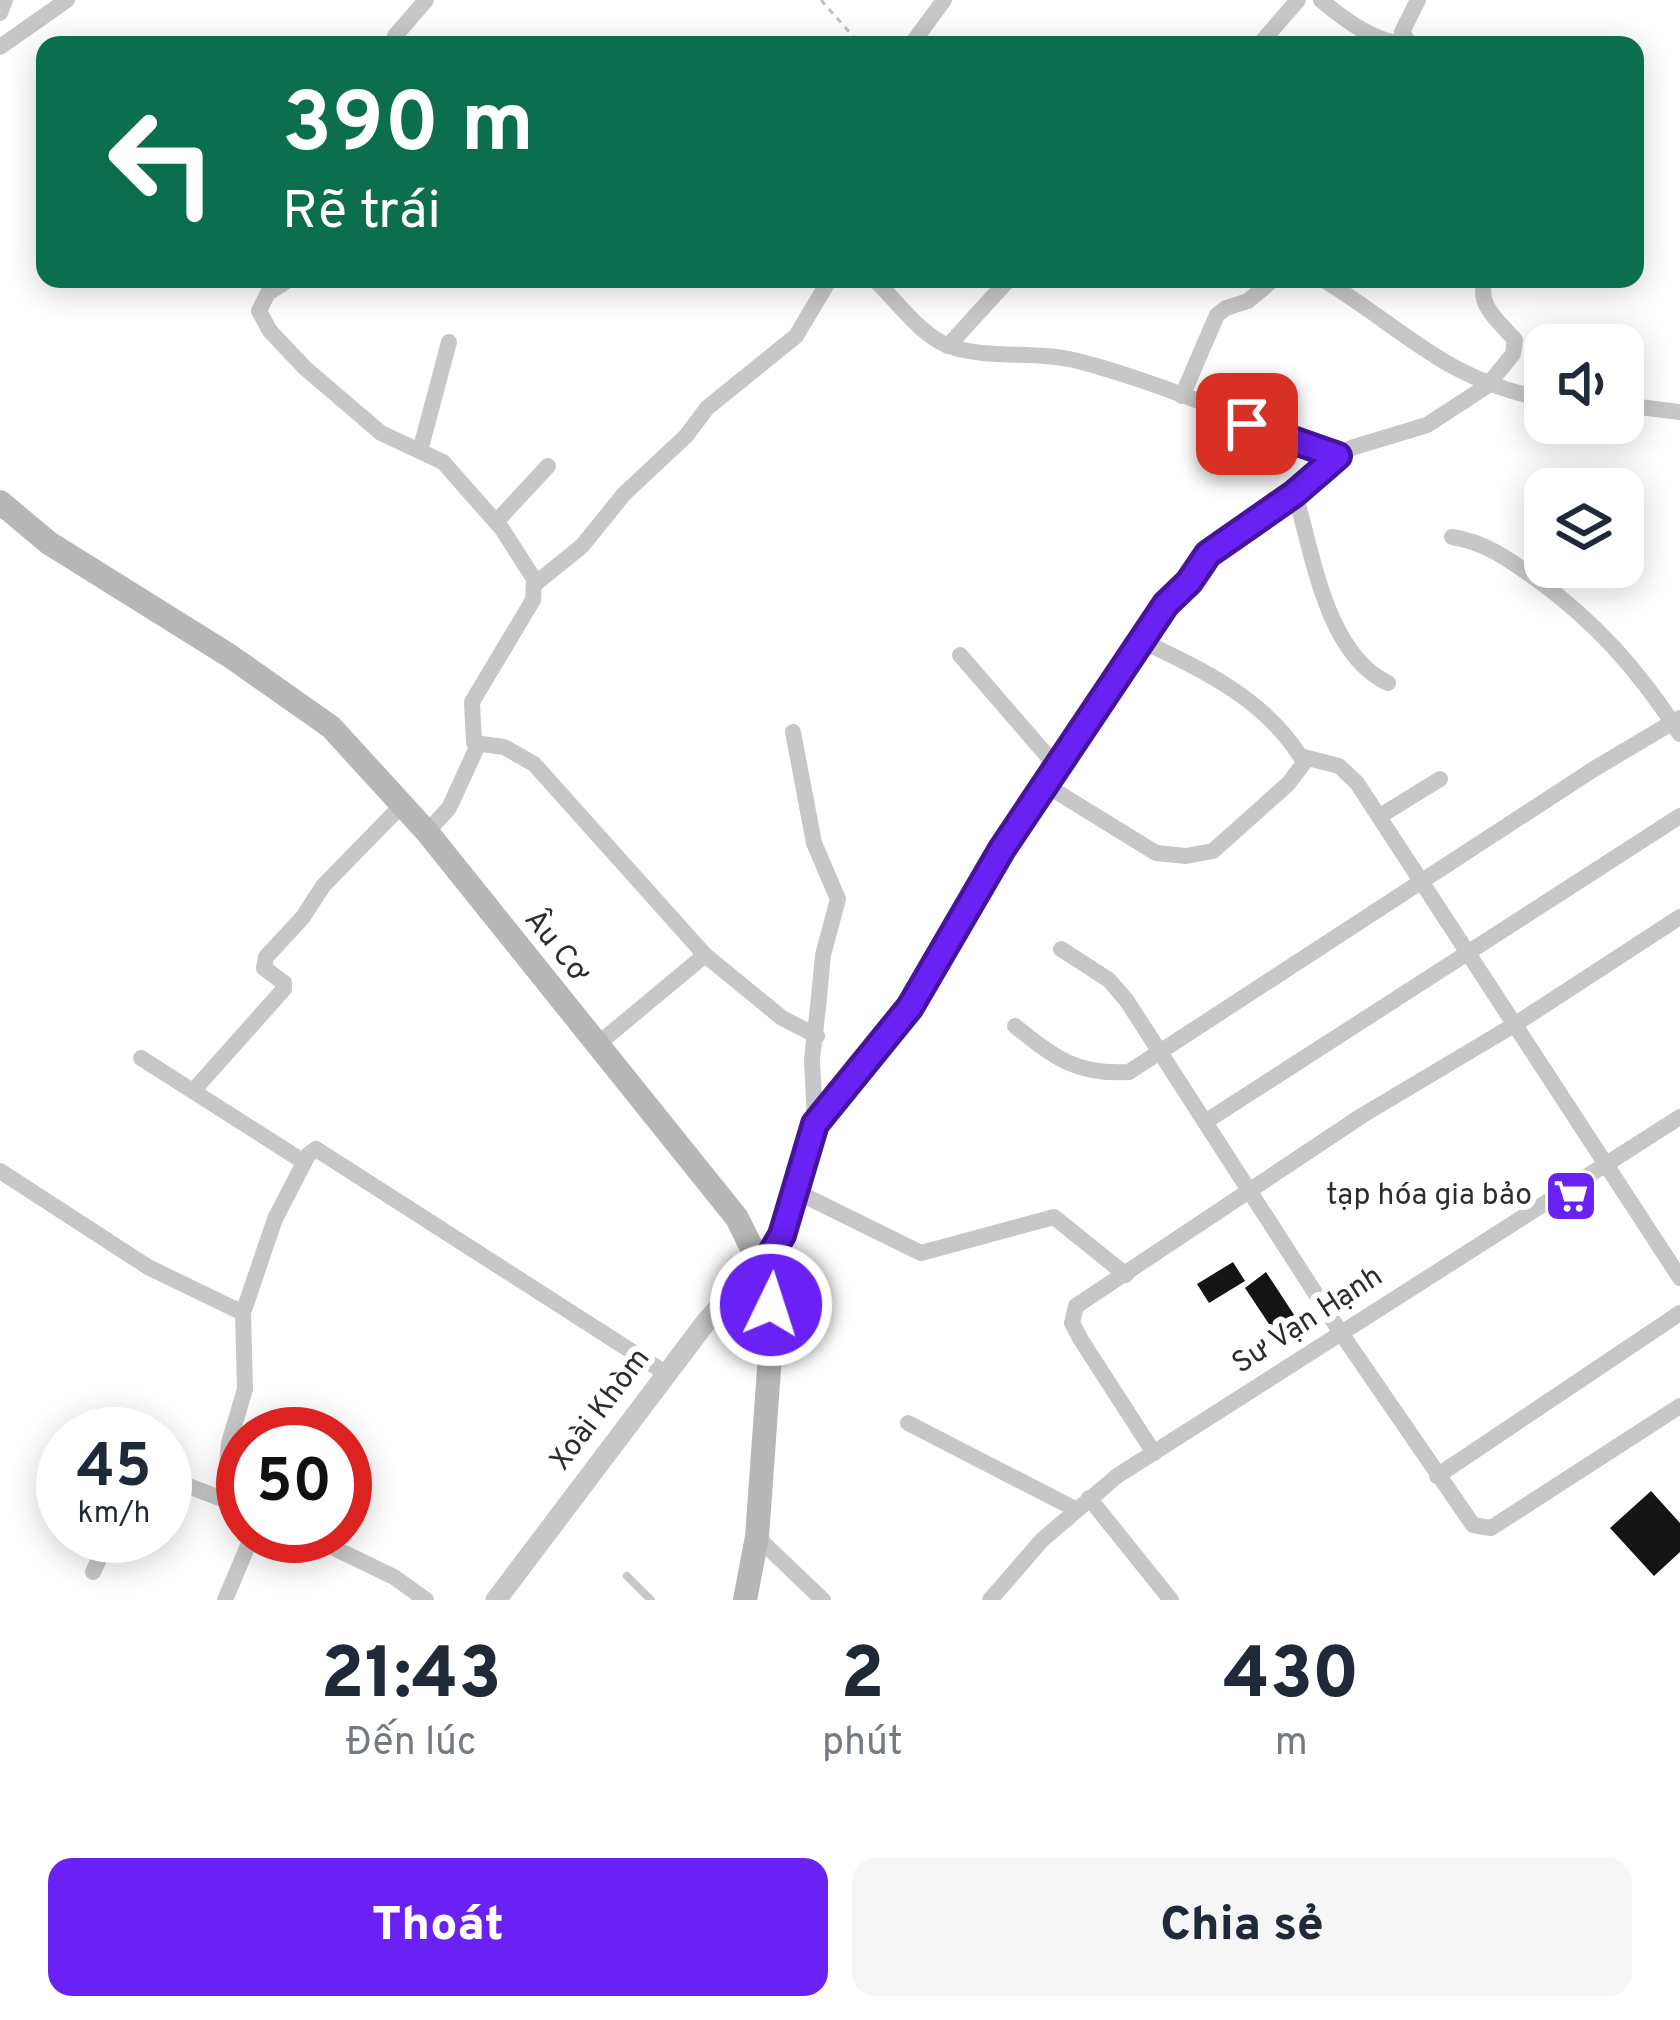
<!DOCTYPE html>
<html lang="vi">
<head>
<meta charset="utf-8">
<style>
	:root { --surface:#fff; --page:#f6f6f7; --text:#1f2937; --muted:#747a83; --accent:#6a21f3 }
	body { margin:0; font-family:Overpass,sans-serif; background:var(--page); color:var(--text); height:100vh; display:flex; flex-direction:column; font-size:45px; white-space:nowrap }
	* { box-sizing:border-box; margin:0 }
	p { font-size:39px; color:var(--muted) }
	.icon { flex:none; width:66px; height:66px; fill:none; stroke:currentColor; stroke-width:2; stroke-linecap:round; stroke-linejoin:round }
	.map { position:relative; height:1600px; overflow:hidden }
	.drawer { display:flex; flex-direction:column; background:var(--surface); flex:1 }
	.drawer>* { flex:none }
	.banner { position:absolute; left:36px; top:36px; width:1608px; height:252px; border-radius:24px; box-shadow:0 6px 30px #0003; background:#0b6e4f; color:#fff; overflow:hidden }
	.controls { position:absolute; left:1524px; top:324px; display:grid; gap:24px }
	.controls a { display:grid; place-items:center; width:120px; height:120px; border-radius:24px; background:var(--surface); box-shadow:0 6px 30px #0003; font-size:60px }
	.speed { position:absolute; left:36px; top:1407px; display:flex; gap:24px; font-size:60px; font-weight:700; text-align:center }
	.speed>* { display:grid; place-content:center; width:156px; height:156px; border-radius:50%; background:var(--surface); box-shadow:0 6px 30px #0003; line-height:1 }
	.speed small { font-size:30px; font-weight:400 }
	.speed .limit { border:18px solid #d22; background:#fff; color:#111 }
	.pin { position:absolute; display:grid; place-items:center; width:102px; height:102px; color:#fff; margin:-51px; border-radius:24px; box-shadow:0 6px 18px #0006 }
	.me { position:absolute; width:132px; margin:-66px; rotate:4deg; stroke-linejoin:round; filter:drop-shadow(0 0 9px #0008) }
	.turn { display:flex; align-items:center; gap:42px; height:252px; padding:0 48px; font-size:54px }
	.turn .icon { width:156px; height:156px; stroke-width:2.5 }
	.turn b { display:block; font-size:84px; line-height:102px }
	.eta { display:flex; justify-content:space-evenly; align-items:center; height:204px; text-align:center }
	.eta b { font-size:72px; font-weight:800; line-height:84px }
	.primary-button { display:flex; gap:24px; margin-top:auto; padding:24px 48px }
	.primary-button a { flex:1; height:138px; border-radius:24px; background:var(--accent); color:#fff; font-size:48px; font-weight:800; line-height:138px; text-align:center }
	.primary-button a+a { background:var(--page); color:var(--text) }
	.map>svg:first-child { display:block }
	.building { fill:#141414 }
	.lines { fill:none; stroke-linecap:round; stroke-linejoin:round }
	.path { stroke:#c1c1c1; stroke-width:3; stroke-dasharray:6 6; stroke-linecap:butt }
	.service { stroke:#c7c7c7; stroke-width:8 }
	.minor { stroke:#c7c7c7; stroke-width:16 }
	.tertiary { stroke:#c7c7c7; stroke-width:21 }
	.secondary { stroke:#b7b7b7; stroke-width:24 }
	.route-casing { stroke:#45159e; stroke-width:30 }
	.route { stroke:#6a21f3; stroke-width:21 }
	.labels { text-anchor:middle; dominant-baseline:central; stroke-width:12; stroke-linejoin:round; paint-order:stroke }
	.street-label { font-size:30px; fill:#2d2d2d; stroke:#fff }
	.poi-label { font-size:30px; fill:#2d2d2d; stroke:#fff; text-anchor:end }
</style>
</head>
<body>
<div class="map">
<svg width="1680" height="1600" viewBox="0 0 1680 1600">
	<rect width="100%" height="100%" fill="#fff"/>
	<g class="building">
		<path d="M1233 1262 1245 1281 1209 1303 1197 1284Z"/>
		<path d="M1266 1272 1302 1327 1279 1339 1245 1288Z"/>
		<path d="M1651 1491 1680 1523V1552L1654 1576 1610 1528Z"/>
	</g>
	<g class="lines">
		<path class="path" d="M821 0 861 45"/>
		<path class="service" d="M627 1576 651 1600"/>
		<g class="minor">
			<path d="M1321 0C1346 21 1377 44 1410 45"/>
			<path d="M0 13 5 0"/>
			<path d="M393 45 395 36 426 0"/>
			<path d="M911 45 944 0"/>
			<path d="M1259 45 1298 0"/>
			<path d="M1410 45 1402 32 1418 0"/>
			<path d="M0 47 67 0"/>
			<path d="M290 279 268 293 259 311 270 331 305 368 381 433 443 462 502 529 534 579 533 600 472 702 474 743 504 747 534 764 705 955 782 1018 817 1036"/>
			<path d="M874 279C896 300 920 335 949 346 989 360 1036 350 1078 361 1167 384 1251 424 1338 456"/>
			<path d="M1322 279C1403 328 1446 381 1545 399"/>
			<path d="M948 346 1009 279"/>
			<path d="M1182 396 1217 315 1226 308 1248 301 1274 279"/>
			<path d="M1623 405 1680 412"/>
			<path d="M420 451 449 342"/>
			<path d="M1295 494C1313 554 1326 654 1388 683"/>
			<path d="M496 522 548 466"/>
			<path d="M1452 537C1485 542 1508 559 1535 578 1597 623 1638 670 1680 734"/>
			<path d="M535 584 582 546 624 494 686 436 707 408 796 336 830 279"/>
			<path d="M1144 642C1203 670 1264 699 1300 756L1339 766 1357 783 1680 1278"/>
			<path d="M960 655 1056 766"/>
			<path d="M1044 784 1156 853 1186 856 1213 851 1288 784 1307 759"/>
			<path d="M1380 816 1440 779"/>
			<path d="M427 832 449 808 478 745"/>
			<path d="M1061 949 1109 980 1127 1001 1341 1333 1473 1525 1491 1528 1680 1406"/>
			<path d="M1015 1026C1055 1058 1076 1075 1129 1072L1594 769 1680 718"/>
			<path d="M598 1044 705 955"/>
			<path d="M141 1058 304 1162"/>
			<path d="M193 1091 284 989V983L264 968 266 957 303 917 323 886 403 804"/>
			<path d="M1205 1122 1680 816"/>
			<path d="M815 1124 870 1061 910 1007 1021 820 1144 642 1166 604 1189 582 1204 559 1239 529 1295 494 1351 448 1427 425 1487 386 1513 354 1515 340C1499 321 1476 306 1485 279"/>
			<path d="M0 1171 148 1267 243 1313"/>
			<path d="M797 1192 921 1253 1054 1217 1126 1275"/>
			<path d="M762 1269 782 1235 815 1124 812 1059 818 1007 823 955 838 899 814 843 793 732"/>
			<path d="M908 1423 1075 1509"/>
			<path d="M1154 1453 1081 1340 1072 1323 1076 1306 1363 1115 1514 1025 1680 917"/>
			<path d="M1437 1476 1680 1313"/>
			<path d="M165 1477 243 1507"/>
			<path d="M1089 1498 1171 1600"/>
			<path d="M224 1499 229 1443 245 1389 243 1313 275 1219 308 1155 316 1149 667 1374"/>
			<path d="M309 1536 394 1577 426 1600"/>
			<path d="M757 1537 823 1600"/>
			<path d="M93 1572 110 1536"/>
			<path d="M225 1600 252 1536"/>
			<path d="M990 1600 1042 1540 1117 1476 1680 1117"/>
		</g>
		<path class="tertiary" d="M496 1600 706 1322 760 1262"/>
		<path class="secondary" d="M0 502 49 543 230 656 331 727 427 832 737 1218 762 1269 772 1327 757 1537 745 1600"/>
	</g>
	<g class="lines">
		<g class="route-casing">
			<path id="route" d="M771 1305 762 1269 782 1235 815 1124 910 1007 1002 849 1166 604 1189 582 1208 554 1294 494 1338 456 1247 424"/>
		</g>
		<use href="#route" class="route"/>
	</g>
	<defs>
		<g id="supermarket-square" transform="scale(2.7)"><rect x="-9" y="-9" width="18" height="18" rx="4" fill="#6a21f3" stroke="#fff"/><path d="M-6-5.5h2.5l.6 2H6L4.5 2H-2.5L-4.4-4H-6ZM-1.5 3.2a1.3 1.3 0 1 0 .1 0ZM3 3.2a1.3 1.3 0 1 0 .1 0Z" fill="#fff"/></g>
	</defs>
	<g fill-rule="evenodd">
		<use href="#supermarket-square" x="1571" y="1196"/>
	</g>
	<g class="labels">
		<g class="street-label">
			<text transform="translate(556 947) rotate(51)">Âu Cơ</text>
			<text transform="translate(1308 1321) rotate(-33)">Sư Vạn Hạnh</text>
			<text transform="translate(601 1410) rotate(-53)">Xoài Khòm</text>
		</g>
		<g class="poi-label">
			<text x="1532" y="1196">tạp hóa gia bảo</text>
		</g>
	</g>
</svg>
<div class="controls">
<a><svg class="icon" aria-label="sound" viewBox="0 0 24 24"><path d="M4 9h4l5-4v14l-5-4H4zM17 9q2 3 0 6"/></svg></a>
<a><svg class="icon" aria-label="layers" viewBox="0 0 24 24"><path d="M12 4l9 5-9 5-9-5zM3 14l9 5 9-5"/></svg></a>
</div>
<div class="speed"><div>45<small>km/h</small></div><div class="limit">50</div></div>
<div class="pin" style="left:1247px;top:424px;background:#d93025"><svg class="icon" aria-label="arrive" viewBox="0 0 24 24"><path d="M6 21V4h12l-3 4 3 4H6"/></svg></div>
<svg class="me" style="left:771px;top:1305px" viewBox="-20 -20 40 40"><circle r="17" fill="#6a21f3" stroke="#fff" stroke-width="3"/><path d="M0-11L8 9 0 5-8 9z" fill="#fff"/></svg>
<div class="banner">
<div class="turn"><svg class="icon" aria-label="left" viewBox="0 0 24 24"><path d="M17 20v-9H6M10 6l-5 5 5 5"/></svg><div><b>390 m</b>Rẽ trái</div></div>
</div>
</div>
<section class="drawer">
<div class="eta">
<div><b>21:43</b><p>Đến lúc</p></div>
<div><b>2</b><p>phút</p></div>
<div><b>430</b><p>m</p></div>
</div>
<div class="primary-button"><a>Thoát</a><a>Chia sẻ</a></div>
</section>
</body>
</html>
